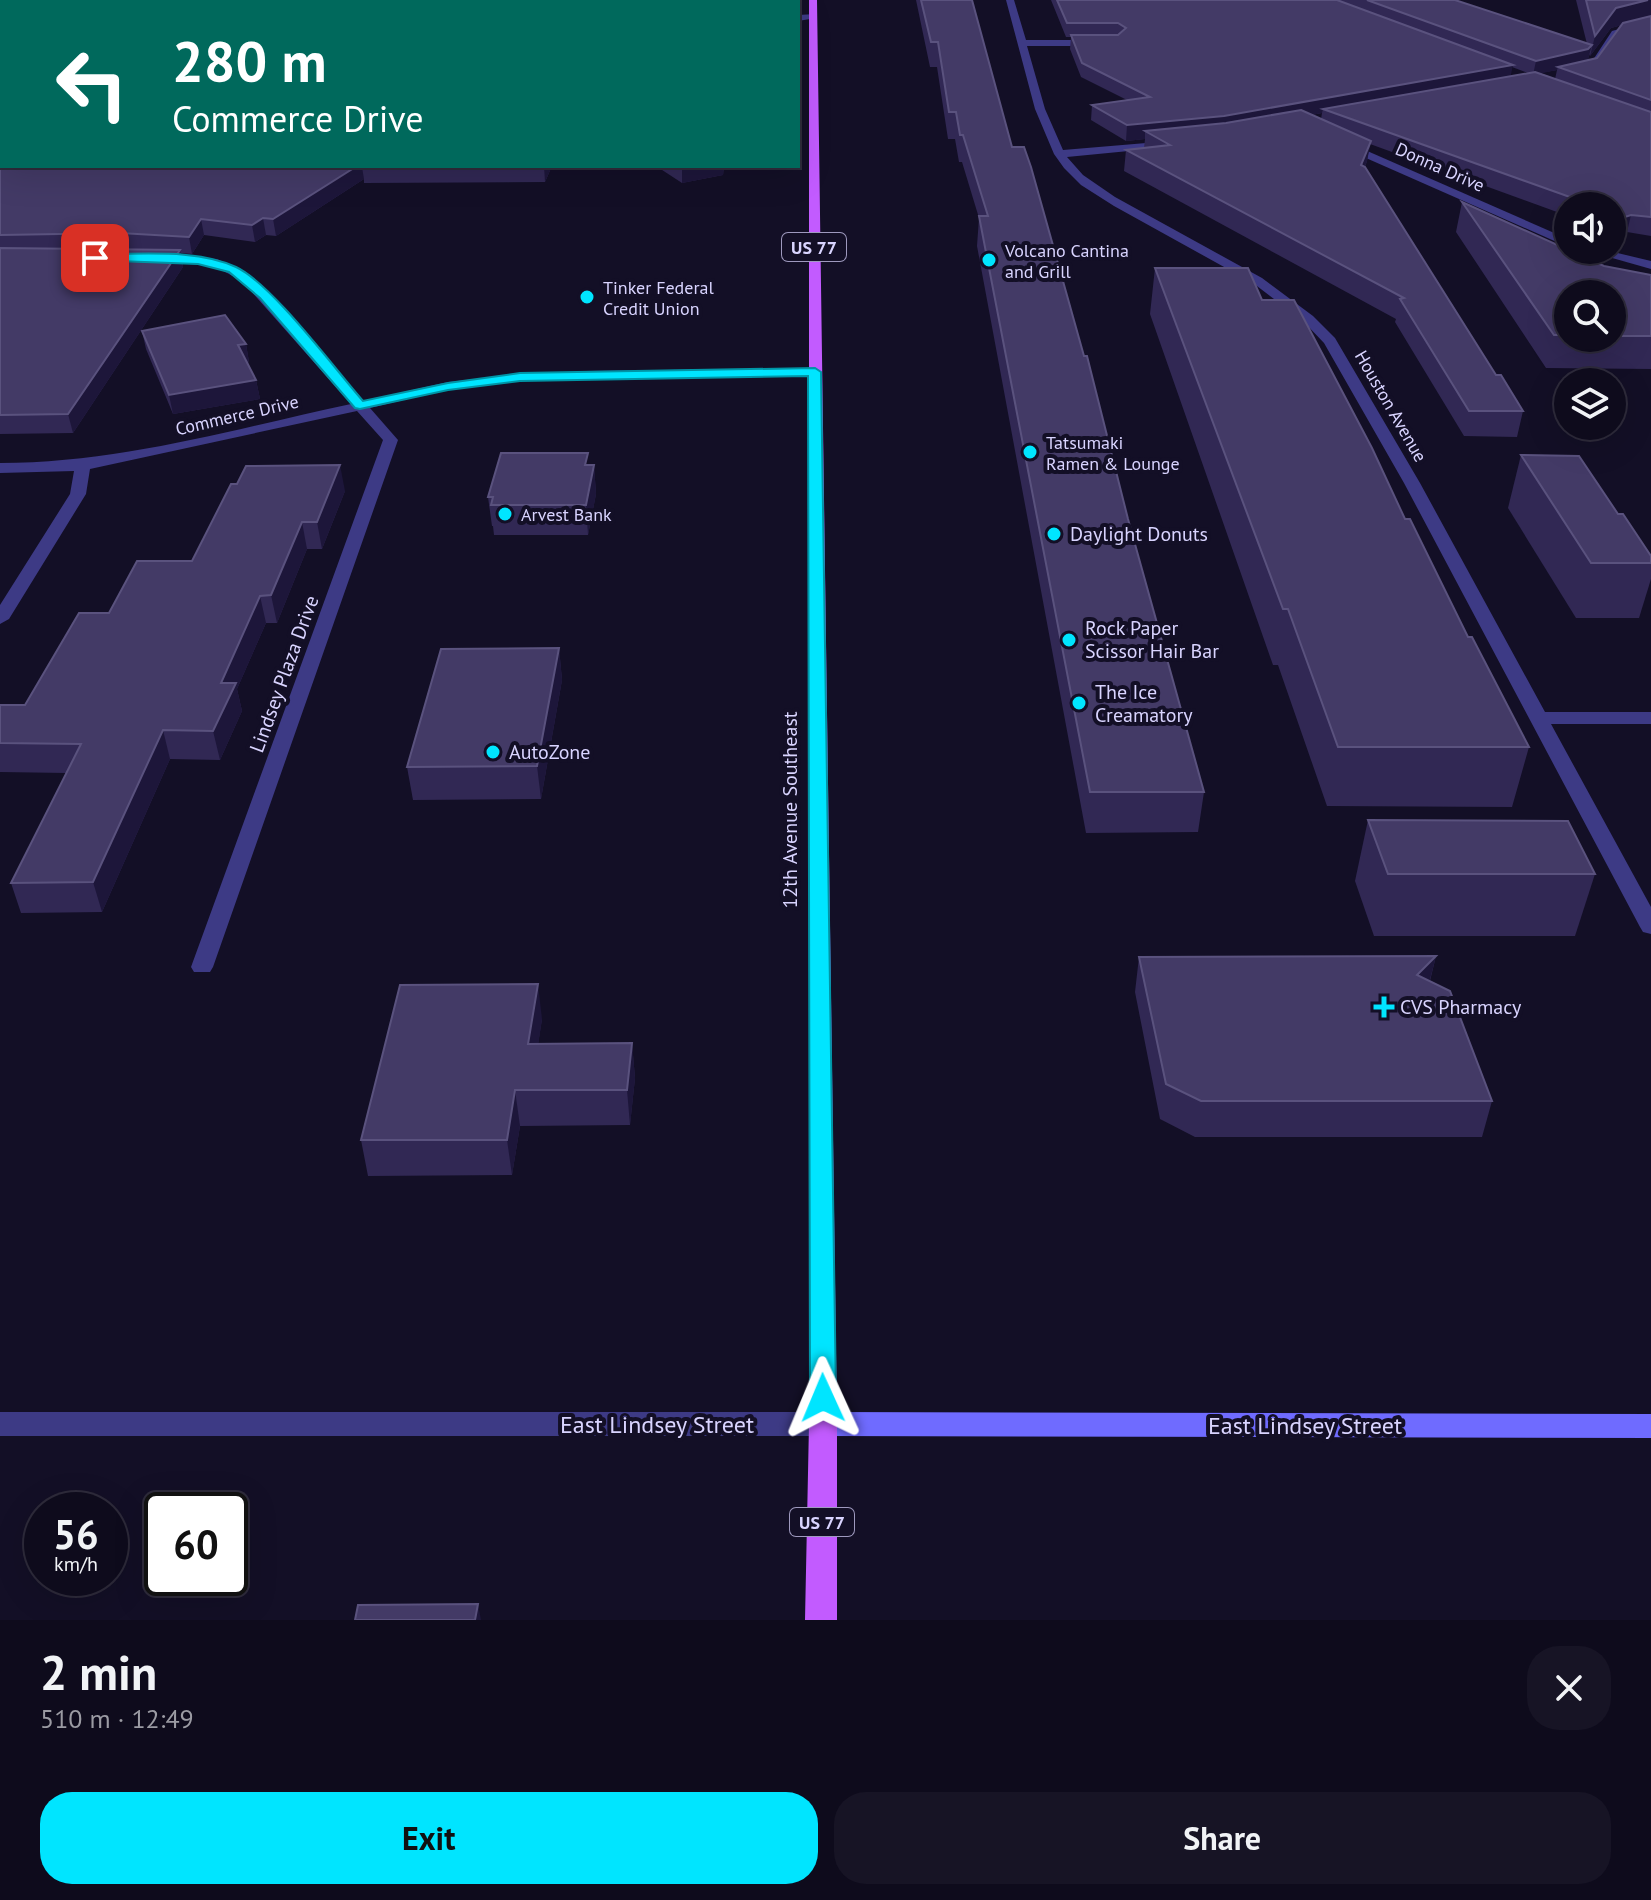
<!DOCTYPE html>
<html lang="en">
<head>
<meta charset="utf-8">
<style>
	:root { --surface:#0e0b1c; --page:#171425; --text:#f1f3f6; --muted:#9b9ba3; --line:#2e2b3b; --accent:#00e5ff }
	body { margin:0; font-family:"PT Sans",sans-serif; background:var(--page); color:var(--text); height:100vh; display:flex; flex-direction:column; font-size:30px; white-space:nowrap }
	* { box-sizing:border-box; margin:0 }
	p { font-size:26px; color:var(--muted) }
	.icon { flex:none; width:44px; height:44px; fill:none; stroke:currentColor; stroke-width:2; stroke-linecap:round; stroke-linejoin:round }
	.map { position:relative; height:1620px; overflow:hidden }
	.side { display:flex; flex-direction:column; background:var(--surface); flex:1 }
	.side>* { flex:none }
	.banner { position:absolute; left:0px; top:0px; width:800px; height:168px; box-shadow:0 8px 32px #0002,0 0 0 2px var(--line); background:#00695c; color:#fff; overflow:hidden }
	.buttons { position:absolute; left:1554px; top:192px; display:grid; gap:16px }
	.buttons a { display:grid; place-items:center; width:72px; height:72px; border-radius:50%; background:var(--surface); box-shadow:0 8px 32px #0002,0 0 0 2px var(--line); font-size:40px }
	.speed { position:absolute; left:24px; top:1492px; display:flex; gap:16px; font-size:40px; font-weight:700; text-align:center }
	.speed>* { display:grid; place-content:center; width:104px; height:104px; border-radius:50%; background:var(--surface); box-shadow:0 8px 32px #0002,0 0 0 2px var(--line); line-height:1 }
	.speed small { font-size:20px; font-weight:400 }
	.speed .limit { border:4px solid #111; border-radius:12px; background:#fff; color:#111 }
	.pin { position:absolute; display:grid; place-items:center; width:68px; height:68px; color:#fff; margin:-34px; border-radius:16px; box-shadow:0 4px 12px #0006 }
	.me { position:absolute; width:88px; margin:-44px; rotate:359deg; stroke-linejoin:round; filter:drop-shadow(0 0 6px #0008) }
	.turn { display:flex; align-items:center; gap:28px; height:168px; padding:0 40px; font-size:36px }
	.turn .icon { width:104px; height:104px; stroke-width:2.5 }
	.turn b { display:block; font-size:56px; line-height:68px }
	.round { display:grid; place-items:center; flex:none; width:84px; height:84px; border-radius:32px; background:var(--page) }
	.summary { display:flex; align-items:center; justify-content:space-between; height:136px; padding:0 40px }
	h1 { font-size:48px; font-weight:600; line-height:60px }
	.primary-button { display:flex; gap:16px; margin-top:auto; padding:16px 40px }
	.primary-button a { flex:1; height:92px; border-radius:32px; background:var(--accent); color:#111; font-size:32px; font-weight:600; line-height:92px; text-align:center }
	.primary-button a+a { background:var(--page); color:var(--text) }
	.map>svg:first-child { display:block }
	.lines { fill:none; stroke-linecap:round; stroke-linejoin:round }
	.minor { fill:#3d3a85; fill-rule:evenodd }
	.tertiary { fill:#3d3a85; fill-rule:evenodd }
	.secondary { fill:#6f6bff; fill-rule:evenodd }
	.primary { fill:#c25bff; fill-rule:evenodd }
	.wall { fill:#312854; fill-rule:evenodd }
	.shaded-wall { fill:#1d163a }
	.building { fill:#433a66; stroke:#5a527e; stroke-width:2 }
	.route { fill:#00e5ff; stroke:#0095a6; stroke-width:2 }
	.poi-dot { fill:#00e5ff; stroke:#130f26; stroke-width:3 }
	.labels { text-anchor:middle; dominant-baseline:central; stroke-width:8; stroke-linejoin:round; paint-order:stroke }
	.far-street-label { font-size:18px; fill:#d9d4ff; stroke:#130f26 }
	.shield { fill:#130f26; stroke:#9e99be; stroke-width:2 }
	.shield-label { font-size:18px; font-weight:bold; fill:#d9d4ff }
	.far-poi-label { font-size:18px; fill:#d9d4ff; stroke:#130f26; text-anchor:start }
	.poi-label { font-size:20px; fill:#d9d4ff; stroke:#130f26; text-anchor:start }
	.street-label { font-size:20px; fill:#d9d4ff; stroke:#130f26 }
	.near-street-label { font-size:24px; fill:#d9d4ff; stroke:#130f26 }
</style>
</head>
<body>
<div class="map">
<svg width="1651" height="1620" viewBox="0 0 1651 1620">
	<rect width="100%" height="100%" fill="#130f26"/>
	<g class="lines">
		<g class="minor">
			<rect x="643" y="0" width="8" height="2"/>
			<path d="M1006 0H1014L1026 40H1097L1102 43 1097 46H1027L1045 109 1063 150 1170 141 1175 144 1170 147 1067 157 1083 175 1115 197 1262 278 1313 316 1335 338 1420 483 1545 712H1651V724H1551L1651 907V934L1643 932 1640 927 1404 483 1324 343 1303 321 1253 283 1114 206 1081 185 1064 168 1054 154 1035 109Z"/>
			<path d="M816 14V18L798 21V15Z"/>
			<path d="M1651 20V26L1618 35 1597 67 1580 72V68L1591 63 1612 31Z"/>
			<path d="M1341 143H1349L1568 239V247L1341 147Z"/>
			<path d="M1584 250H1605L1651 261V269Z"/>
			<path d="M156 254 217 259 250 275 364 401 448 382 494 377 585 371 815 368 822 372 815 376C694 380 568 370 448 390 422 395 396 402 370 408L398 440 213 967 210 972H194L191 967 383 440 357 411 90 469 86 494 9 619 0 624V605L70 494 74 471 0 473V463C120 463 234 429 351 404L242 281 214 266 152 261V255Z"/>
		</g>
		<path class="tertiary" d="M0 1412H823L833 1415 837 1424 833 1433 823 1436H0Z"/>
		<path class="secondary" d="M823 1412 1651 1414V1438L823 1436 813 1433 809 1424 813 1415Z"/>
		<path class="primary" d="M809 0H817L837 1424V1620H805L809 1424Z"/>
	</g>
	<g class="wall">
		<path d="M916 0H972L1012 147 1128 519 1204 792 1198 832 1086 833 977 246 979 218 962 162H959L955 139H948L937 67H930Z"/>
		<path d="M1051 0H1455L1587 44 1576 0H1651V236L1627 232 1620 234 1612 232V206H1568V216L1370 144 1367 161 1365 167 1496 375 1523 411 1517 437 1464 436 1395 322 1396 319 1124 171 1126 150 1144 148 1145 139 1126 141 1091 120 1092 105 1127 100 1081 77 1070 49 1071 37H1066ZM1622 25 1597 58 1588 60 1589 54 1590 56 1611 28ZM1512 67 1528 73 1510 76ZM1557 70 1555 79 1540 73ZM1322 113 1321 119 1311 115 1317 114Z"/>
		<path d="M0 153 552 166 545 182 364 183V179L276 236 266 235 255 242 204 235 192 254 181 253 183 267 73 433 0 434Z"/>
		<path d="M656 166H724L723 175 682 183Z"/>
		<path d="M1462 202 1604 266 1651 275V369L1546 368 1456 232ZM1568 294H1612V338H1568Z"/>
		<path d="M1155 268 1262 300 1468 637 1529 747 1512 807 1327 806 1278 665H1273L1150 314Z"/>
		<path d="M142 331 246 344 249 362 247 363 256 380 260 399 173 414 146 349Z"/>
		<path d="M1521 455 1651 556V579L1639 618H1576L1508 508Z"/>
		<path d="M589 465H594L596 494 588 535H494L493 526H492L488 497Z"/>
		<path d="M345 491 322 549H307L277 623H266L237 689 242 711 220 760 170 759 102 912 21 913 11 883 67 773 0 772V705H25L109 613 192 561Z"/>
		<path d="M559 648 562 680 541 799 413 800 407 767Z"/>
		<path d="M1368 820 1595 874 1575 936H1374L1355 881Z"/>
		<path d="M1436 956 1430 981 1492 1101 1482 1137H1195L1160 1119 1135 992 1139 957Z"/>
		<path d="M542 1019 538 1044 632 1043 635 1078 630 1125 520 1126 512 1175 368 1176 361 1140Z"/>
	</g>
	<g class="shaded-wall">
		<path d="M137 0H153L151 2H134Z"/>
		<path d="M369 0H380L379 2H368Z"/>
		<path d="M1648 0H1651V17L1611 28 1590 56 1595 36 1616 8Z"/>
		<path d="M1592 45 1588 59 1585 63 1558 67 1557 70 1533 75 1536 61Z"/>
		<path d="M1513 65 1510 79 1323 109 1322 113 1223 131H1145V139L1126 141 1127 125Z"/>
		<path d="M2 126V145L0 147V128Z"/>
		<path d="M1371 141 1367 161 1357 186 1361 165Z"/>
		<path d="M357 166H366L362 167 364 179 276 236 273 219Z"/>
		<path d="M544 166H552L545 182Z"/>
		<path d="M686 166H724L723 175 682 183V167Z"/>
		<path d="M1631 215 1627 232 1620 234 1625 217Z"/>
		<path d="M263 218 266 235 255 242 252 225Z"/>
		<path d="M201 219 204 235 192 254 189 237Z"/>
		<path d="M180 250 183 267 73 433 68 414Z"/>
		<path d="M246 344 249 362 242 364 238 345Z"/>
		<path d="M256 380 260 399 173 414 169 395Z"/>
		<path d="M340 465 345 491 322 549 317 522Z"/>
		<path d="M594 465 596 494 588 535 586 505Z"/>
		<path d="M302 522 307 549 277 623 271 595Z"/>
		<path d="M260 596 266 623 237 689 242 711 220 760 213 731 221 683Z"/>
		<path d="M559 648 562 680 541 799 537 766Z"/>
		<path d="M163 730 170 759 102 912 93 882Z"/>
		<path d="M1436 956 1427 991 1417 975Z"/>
		<path d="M538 984 542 1019 533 1080 528 1044Z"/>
		<path d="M632 1043 635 1078 630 1125 627 1090Z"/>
		<path d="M515 1090 520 1126 512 1175 507 1140Z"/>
		<path d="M478 1604 481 1620H475Z"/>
	</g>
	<g class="building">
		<path d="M1 0H137L134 2H2V126L0 128Z"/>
		<path d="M220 0H369L368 2H218Z"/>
		<path d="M455 0H603L602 2H454Z"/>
		<path d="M686 0H737V2H685Z"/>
		<path d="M921 0H972L1012 147H1024L1031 167 1084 356H1087L1128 519 1204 792H1090L979 216H988L963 135H960L956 112H949L938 42H931Z"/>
		<path d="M1057 0H1337L1513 65 1224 116 1127 125 1092 105 1150 97 1082 63 1071 35H1118L1126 28 1118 23H1067Z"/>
		<path d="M1367 0H1455L1592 45 1588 49 1536 61Z"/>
		<path d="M1586 0H1648L1616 8 1595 36Z"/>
		<path d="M1651 16V100L1558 67 1597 58 1623 23Z"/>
		<path d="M1535 72 1651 112V217L1631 215 1625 217 1612 212V206H1595L1323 109Z"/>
		<path d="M1301 110 1371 141 1361 165 1365 167 1496 375H1501L1523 411H1469L1400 299 1404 298 1126 150 1170 145 1145 131 1226 123Z"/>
		<path d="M0 153H2V166H357L273 219 263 218 252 225 201 219 189 237 120 233 0 235Z"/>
		<path d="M362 166H544L362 167Z"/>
		<path d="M1462 202 1604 266 1651 275V336H1612V294H1568V335H1554Z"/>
		<path d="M0 248 180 250 68 414 0 415Z"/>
		<path d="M1155 268H1248L1262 300H1294L1372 448 1405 519H1410L1468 637H1472L1529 747H1338L1288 609H1283Z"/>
		<path d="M225 315 246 344 238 345 256 380 169 395 142 331Z"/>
		<path d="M501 453H588L585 465H594L586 505H491L493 497H488Z"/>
		<path d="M1521 455 1579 456 1618 514H1623L1651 556V563H1591Z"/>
		<path d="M340 465 317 522H302L271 595 260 596 221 683H236L213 731 163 730 93 882 11 883 81 744 0 743V705H25L79 613H109L137 561H192L231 484H237L246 466Z"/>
		<path d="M559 648 537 766 407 767 441 649Z"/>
		<path d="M1368 820 1568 821 1595 874H1388Z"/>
		<path d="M1436 956 1417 975 1450 991 1492 1101H1201L1166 1084 1139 957Z"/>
		<path d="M538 984 528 1044 632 1043 627 1090H515L507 1140H361L400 985Z"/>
		<path d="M478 1604 475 1620H355L358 1605Z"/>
	</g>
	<path class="route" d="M95 254C139 255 195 248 236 267 272 284 334 368 363 401L448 383 520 373 815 368 821 372 836 1398 832 1405 823 1408 814 1405 810 1398 808 376 520 381 448 390 360 409 355 408 260 298 229 272 198 264 91 260 90 258Z"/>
	<g class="poi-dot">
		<circle cx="989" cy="260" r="8"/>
		<circle cx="587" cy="297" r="8"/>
		<circle cx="1030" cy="452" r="8"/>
		<circle cx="505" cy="514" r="8"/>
		<circle cx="1054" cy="534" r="8"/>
		<circle cx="1069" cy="640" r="8"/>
		<circle cx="1079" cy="703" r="8"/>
		<circle cx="493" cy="752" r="8"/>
		<path d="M1380 995h8v8h8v8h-8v8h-8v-8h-8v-8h8z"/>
	</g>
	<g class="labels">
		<g class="far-street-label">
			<text transform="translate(1440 167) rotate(24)">Donna Drive</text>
			<text transform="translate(1391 406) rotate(60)">Houston Avenue</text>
			<text transform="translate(237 415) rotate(-13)">Commerce Drive</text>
		</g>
		<g class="shield">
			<rect x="782" y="233" width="64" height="28" rx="6"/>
			<rect x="790" y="1508" width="64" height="28" rx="6"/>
		</g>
		<g class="shield-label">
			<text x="814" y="247">US 77</text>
			<text x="822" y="1522">US 77</text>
		</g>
		<g class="far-poi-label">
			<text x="1005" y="250">Volcano Cantina<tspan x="1005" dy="21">and Grill</tspan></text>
			<text x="603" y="287">Tinker Federal<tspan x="603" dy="21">Credit Union</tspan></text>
			<text x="1046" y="442">Tatsumaki<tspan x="1046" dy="21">Ramen &amp; Lounge</tspan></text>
			<text x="521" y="514">Arvest Bank</text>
		</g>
		<g class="poi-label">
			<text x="1070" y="534">Daylight Donuts</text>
			<text x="1085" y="628">Rock Paper<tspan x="1085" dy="23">Scissor Hair Bar</tspan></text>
			<text x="1095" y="692">The Ice<tspan x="1095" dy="23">Creamatory</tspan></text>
			<text x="509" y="752">AutoZone</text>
			<text x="1400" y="1007">CVS Pharmacy</text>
		</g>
		<g class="street-label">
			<text transform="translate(284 674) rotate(-70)">Lindsey Plaza Drive</text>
			<text transform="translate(790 810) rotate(-90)">12th Avenue Southeast</text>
		</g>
		<g class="near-street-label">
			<text x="657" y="1424">East Lindsey Street</text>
			<text x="1305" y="1425">East Lindsey Street</text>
		</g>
	</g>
</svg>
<div class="buttons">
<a><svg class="icon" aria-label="sound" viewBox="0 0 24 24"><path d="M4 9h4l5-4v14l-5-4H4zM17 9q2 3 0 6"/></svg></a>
<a><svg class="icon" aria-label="search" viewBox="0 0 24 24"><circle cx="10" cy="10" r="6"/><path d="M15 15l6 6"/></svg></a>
<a><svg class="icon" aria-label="layers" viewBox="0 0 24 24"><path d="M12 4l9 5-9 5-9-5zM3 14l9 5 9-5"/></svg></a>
</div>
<div class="speed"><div>56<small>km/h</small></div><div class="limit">60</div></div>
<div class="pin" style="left:95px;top:258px;background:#d93025"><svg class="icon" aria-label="arrive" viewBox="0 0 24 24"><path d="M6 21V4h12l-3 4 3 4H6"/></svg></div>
<svg class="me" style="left:823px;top:1398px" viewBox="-20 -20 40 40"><path d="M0-17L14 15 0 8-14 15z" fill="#00e5ff" stroke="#fff" stroke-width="4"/></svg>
<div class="banner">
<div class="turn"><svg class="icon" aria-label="left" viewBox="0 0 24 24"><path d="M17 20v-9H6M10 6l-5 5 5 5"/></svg><div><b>280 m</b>Commerce Drive</div></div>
</div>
</div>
<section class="side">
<div class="summary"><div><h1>2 min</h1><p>510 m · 12:49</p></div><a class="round"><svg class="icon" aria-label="close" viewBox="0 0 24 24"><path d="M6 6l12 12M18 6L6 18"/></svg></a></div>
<div class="primary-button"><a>Exit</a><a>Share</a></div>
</section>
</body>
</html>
